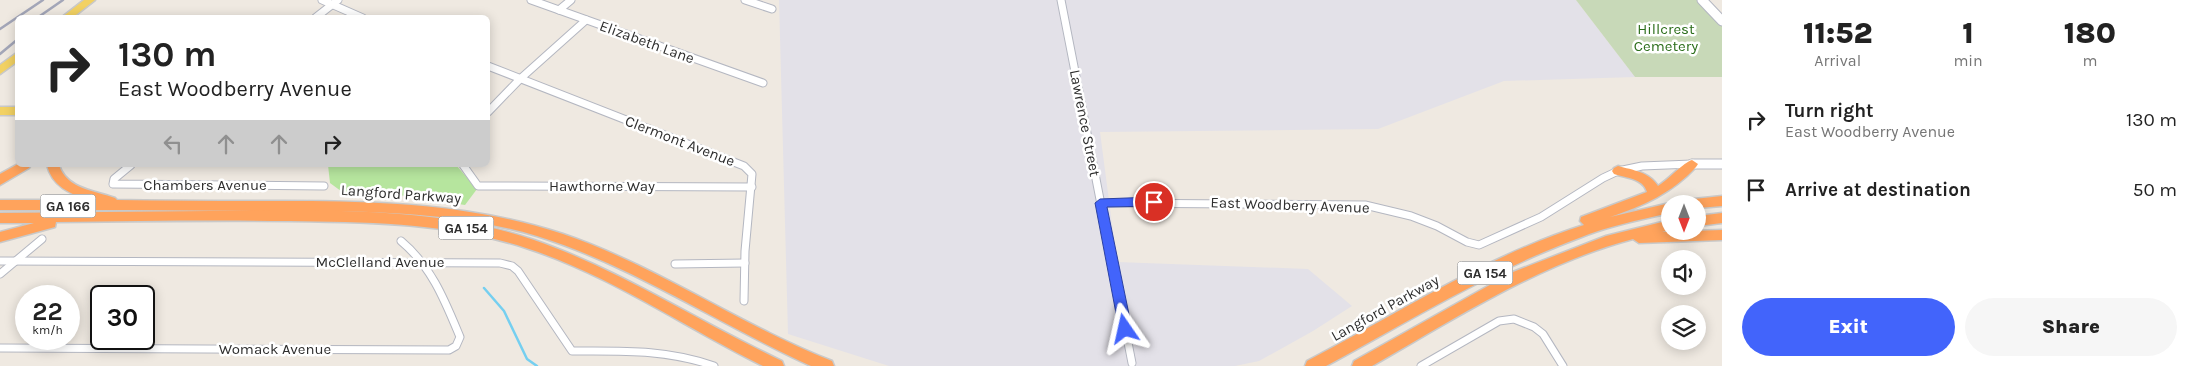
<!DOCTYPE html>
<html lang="en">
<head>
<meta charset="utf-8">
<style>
	:root { --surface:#fff; --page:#f6f6f6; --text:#222; --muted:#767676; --accent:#4264fb }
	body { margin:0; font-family:Karla,sans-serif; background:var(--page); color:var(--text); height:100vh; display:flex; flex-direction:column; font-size:19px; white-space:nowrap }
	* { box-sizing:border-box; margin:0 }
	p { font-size:16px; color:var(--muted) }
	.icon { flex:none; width:28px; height:28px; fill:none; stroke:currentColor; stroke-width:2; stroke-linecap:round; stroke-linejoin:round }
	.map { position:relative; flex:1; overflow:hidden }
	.panel { display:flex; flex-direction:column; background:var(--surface); width:475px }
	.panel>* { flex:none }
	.hud { position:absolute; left:15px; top:15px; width:475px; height:152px; border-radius:8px; box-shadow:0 2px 12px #0003; background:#fff; color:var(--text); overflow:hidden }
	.needle { width:32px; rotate:180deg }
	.buttons { position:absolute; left:1661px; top:195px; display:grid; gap:10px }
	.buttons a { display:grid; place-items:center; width:45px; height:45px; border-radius:50%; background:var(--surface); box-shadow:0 2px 12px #0003; font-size:25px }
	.speed { position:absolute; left:15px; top:285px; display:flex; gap:10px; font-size:25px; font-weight:700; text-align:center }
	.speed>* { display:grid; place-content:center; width:65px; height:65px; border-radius:50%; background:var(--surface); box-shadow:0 2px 12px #0003; line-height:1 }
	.speed small { font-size:12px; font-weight:400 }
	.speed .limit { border:2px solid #111; border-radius:8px; background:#fff; color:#111 }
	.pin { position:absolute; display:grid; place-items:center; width:42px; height:42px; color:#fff; margin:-21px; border:2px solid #fff; border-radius:50%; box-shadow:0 1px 5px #0007 }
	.me { position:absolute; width:55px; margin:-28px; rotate:349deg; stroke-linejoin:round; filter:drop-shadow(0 0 4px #0008) }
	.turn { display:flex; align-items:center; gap:18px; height:105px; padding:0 20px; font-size:22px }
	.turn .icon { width:65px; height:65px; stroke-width:2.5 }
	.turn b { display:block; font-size:35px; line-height:42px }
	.lanes { display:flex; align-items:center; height:48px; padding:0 20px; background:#0003; justify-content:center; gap:25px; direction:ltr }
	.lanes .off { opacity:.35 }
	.eta { display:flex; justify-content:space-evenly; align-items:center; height:85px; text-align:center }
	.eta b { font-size:30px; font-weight:800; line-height:35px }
	.primary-button { display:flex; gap:10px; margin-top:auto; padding:10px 20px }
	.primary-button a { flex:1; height:58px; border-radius:30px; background:var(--accent); color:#fff; font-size:20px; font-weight:800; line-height:58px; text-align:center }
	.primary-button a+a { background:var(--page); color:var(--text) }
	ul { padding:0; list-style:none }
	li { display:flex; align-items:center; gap:15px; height:70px; padding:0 20px }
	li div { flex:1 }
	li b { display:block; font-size:19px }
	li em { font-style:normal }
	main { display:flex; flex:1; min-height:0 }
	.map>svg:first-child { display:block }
	.industrial { fill:#e3e1e8 }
	.green { fill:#b6e59e }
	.cemetery { fill:#c8d9b8 }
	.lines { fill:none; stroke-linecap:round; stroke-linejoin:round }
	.stream { stroke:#75cff0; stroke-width:2.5 }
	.minor-casing { stroke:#b4b7c1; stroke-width:9 }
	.tertiary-casing { stroke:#b4b7c1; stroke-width:11 }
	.primary-casing { stroke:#c9c9c9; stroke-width:3 }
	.motorway-casing { stroke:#c9c9c9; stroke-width:3 }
	.minor { stroke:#fff; stroke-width:7 }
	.tertiary { stroke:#fff; stroke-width:9 }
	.primary { fill:#f2d163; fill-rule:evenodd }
	.motorway { fill:#ffa35c; fill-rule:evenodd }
	.rail { stroke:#a3a6b8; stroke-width:2.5 }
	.route { fill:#4264fb; stroke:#2b41a3 }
	.labels { text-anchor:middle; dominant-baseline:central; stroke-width:5; stroke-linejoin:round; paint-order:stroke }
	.shield { fill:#fff; stroke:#6d6d6d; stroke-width:1 }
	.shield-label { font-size:14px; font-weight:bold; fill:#2e2e2e }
	.park-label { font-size:15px; fill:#2c6e1b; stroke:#fff }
	.street-label { font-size:15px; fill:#2e2e2e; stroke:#fff }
</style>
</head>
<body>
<main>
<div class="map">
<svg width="1722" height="366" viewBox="0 0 1722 366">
	<rect width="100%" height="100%" fill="#efe9e1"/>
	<path class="industrial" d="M779 0H1576L1635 77 1504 81 1378 129 1100 132 1117 262 1308 269 1352 306 1313 331 1259 361 1235 366H889L788 334Z"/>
	<path class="green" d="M328 165H456L477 189 465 205 392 194H345L330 183Z"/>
	<path class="cemetery" d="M1576 0H1701L1722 23V77H1635Z"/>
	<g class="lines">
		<path class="stream" d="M484 288 504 311 527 359 537 366"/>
		<g class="minor-casing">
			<g id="minor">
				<path d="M322 0 363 18"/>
				<path d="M531 0 763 83"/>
				<path d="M745 0 772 9"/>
				<path d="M1061 0 1132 363"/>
				<path d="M559 10 571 0"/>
				<path d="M315 18 338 0"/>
				<path d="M488 66 744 166 752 174 745 251 744 301"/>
				<path d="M488 112 520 79 586 20"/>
				<path d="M131 165 114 179 113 184 324 186"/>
				<path d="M463 165 478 186 752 187"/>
				<path d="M1100 203 1365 205 1411 216 1437 226 1467 242 1479 245 1541 217 1603 178 1618 171 1642 166 1692 164"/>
				<path d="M0 261 500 263 512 266 518 271 572 351C621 351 667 349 714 366"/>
				<path d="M675 264 745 263"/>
				<path d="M0 274 42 239"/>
				<path d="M0 348 449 350 456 346 460 337C445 301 432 267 401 241"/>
				<path d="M1421 366 1499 321 1514 319 1534 327 1543 334 1563 366"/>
			</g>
		</g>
		<g class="tertiary-casing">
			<g id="tertiary">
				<path d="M1702 0 1722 21"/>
				<path d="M1692 164H1722"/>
			</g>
		</g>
		<g class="primary-casing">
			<g id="primary">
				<path d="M84 0H95L72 18H61Z"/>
				<path d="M18 52V61L0 74V65Z"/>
				<rect x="0" y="107" width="18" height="8"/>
			</g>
		</g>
		<g class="motorway-casing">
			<g id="motorway">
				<path d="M1692 160 1698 164 1696 167C1672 193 1643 206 1610 217L1670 203 1672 204H1670V213C1639 220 1608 226 1579 238 1490 271 1409 321 1326 366H1305L1307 361C1397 314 1486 256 1584 225L1580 221 1581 217 1647 192C1643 178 1626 178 1614 174L1612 171 1614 168 1618 166C1633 170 1649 172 1658 186 1668 180 1684 162 1692 160Z"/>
				<path d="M18 164 31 165 29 168 0 185V174Z"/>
				<path d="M47 165H59C66 189 96 191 115 198L117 200C172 201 228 201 283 201 378 201 472 204 563 234 657 266 740 325 832 361L834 366H811L800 361C713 320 630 265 537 236 446 209 352 211 259 211 173 210 86 210 0 210V200H89C70 194 52 186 47 165Z"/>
				<path d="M1722 196V206L1698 208V204H1688L1694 199Z"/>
				<path d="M210 211C317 211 431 205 534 240 621 270 699 322 782 361L784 366H763C684 327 610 275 526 248 450 223 370 222 290 221 212 220 134 221 56 222L55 227 0 242V232L34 223H0V213Z"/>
				<path d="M1722 213V223L1698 226V216Z"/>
				<path d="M1670 220V230L1662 232 1722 230V240L1639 243 1633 239C1539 264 1456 318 1372 366H1352L1354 361 1513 272 1606 236Z"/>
			</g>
		</g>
		<use href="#minor" class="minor"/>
		<use href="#tertiary" class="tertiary"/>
		<use href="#primary" class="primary"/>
		<use href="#motorway" class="motorway"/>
		<g class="rail">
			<path d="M37 18 63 0"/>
			<path d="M0 29 43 0"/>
			<path d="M0 54 18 39"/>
		</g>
	</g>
	<path class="route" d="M1154 197 1160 202 1154 206 1107 207 1132 329 1130 333 1125 334 1121 333 1119 329 1095 203 1100 199Z"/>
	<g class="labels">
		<g class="shield">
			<rect x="40.5" y="194.5" width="55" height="23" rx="4"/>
			<rect x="438.5" y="216.5" width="55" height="23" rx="4"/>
			<rect x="1457.5" y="261.5" width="55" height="23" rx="4"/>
		</g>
		<g class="shield-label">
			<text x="68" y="206">GA 166</text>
			<text x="466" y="228">GA 154</text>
			<text x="1485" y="273">GA 154</text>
		</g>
		<g class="park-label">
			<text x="1666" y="29">Hillcrest<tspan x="1666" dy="17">Cemetery</tspan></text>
		</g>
		<g class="street-label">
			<text transform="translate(647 42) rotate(20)">Elizabeth Lane</text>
			<text transform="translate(1085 123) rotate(79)">Lawrence Street</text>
			<text transform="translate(680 141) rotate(21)">Clermont Avenue</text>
			<text x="205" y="185">Chambers Avenue</text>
			<text x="602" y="186">Hawthorne Way</text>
			<text transform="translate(401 194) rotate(4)">Langford Parkway</text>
			<text transform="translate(1290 205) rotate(2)">East Woodberry Avenue</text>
			<text x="380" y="262">McClelland Avenue</text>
			<text transform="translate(1385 308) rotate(-29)">Langford Parkway</text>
			<text x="275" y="349">Womack Avenue</text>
		</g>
	</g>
</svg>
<div class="buttons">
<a><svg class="needle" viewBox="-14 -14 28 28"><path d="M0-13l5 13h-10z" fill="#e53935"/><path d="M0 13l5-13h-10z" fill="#767676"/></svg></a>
<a><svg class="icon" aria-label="sound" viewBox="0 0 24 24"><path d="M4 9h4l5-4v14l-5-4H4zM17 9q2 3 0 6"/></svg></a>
<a><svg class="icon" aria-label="layers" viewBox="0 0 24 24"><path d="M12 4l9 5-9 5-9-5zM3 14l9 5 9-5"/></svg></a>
</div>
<div class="speed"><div>22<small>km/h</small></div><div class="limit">30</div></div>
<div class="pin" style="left:1154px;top:202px;background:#d93025"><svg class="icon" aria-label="arrive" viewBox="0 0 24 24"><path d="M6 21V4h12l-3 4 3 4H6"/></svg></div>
<svg class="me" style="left:1125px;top:329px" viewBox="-20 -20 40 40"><path d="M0-17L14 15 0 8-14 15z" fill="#4264fb" stroke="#fff" stroke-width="4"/></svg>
<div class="hud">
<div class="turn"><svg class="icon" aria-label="right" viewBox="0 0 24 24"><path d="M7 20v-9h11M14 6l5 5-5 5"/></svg><div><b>130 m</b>East Woodberry Avenue</div></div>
<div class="lanes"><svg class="icon off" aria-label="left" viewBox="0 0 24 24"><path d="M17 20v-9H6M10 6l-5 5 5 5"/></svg><svg class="icon off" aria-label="ahead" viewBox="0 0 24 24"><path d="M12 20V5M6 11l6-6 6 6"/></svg><svg class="icon off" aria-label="ahead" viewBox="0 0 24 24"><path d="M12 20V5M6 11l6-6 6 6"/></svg><svg class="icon" aria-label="right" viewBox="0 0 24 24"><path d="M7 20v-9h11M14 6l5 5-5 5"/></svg></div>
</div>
</div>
<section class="panel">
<div class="eta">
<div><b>11:52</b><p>Arrival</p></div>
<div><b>1</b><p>min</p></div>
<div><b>180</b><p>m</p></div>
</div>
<ul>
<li><svg class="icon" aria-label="right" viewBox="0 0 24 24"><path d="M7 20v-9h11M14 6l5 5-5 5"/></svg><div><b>Turn right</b><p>East Woodberry Avenue</p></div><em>130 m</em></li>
<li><svg class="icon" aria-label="arrive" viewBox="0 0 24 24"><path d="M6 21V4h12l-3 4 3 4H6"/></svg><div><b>Arrive at destination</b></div><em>50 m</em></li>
</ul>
<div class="primary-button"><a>Exit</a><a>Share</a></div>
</section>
</main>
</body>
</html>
